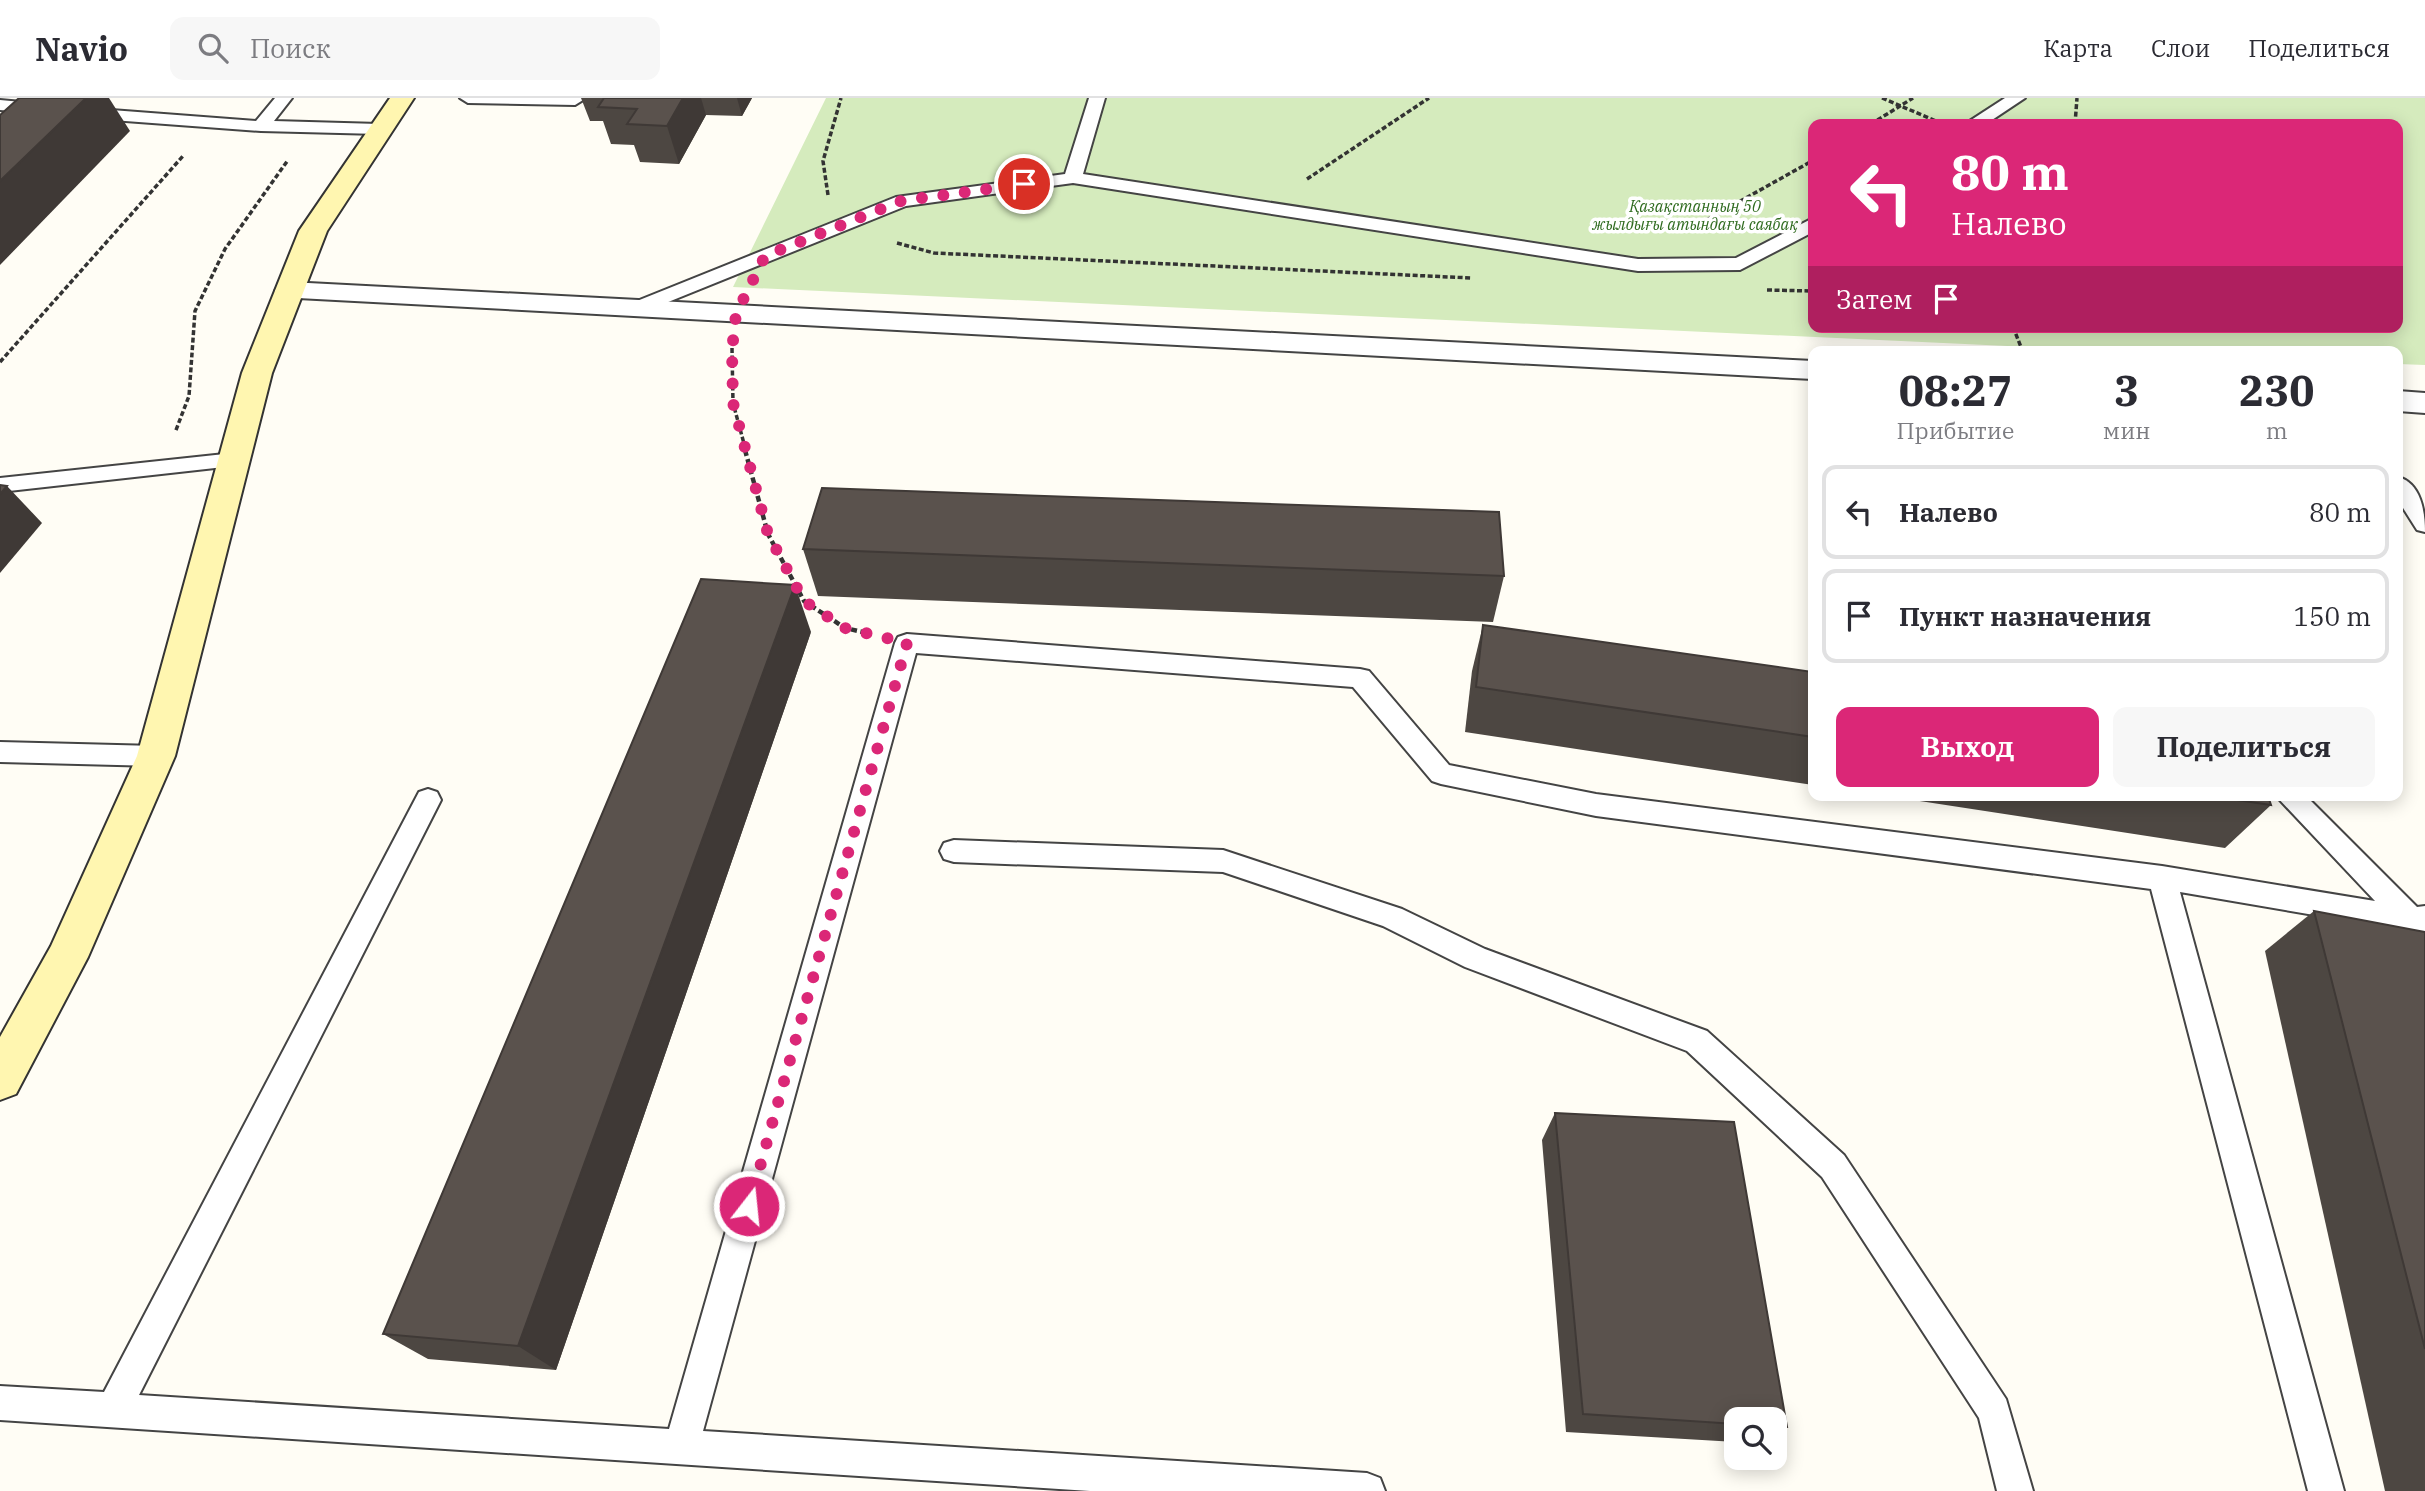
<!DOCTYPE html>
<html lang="ru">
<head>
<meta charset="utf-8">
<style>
	:root { --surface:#fff; --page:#f7f7f7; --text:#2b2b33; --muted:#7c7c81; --line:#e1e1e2; --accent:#db2777 }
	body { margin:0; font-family:"IBM Plex Serif",serif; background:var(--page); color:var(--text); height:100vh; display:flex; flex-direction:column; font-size:26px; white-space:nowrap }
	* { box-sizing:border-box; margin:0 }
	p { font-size:23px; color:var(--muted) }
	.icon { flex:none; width:38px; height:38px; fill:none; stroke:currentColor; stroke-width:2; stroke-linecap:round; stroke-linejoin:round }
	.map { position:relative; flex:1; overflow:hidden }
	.drawer { position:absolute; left:1808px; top:248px; width:595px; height:455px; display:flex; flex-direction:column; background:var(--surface); border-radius:14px; box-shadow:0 4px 18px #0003 }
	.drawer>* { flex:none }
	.top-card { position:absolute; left:1808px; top:21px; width:595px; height:214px; border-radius:14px; box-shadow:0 4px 18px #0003; background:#db2777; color:#fff; overflow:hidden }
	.fabs { position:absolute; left:1724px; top:1309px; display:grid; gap:14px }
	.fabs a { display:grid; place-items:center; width:63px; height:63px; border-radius:14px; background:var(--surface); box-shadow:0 4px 18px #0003; font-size:35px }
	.pin { position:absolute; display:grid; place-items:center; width:60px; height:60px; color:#fff; margin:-30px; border:4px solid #fff; border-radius:50%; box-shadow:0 2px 7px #0007 }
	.me { position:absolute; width:77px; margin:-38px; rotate:16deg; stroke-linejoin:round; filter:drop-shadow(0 0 5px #0008) }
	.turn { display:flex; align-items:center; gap:24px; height:147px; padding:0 28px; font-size:32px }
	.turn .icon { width:91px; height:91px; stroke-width:2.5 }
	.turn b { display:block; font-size:49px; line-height:60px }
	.then { display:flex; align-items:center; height:66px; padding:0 28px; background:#0003; gap:14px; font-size:26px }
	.eta { display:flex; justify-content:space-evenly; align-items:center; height:119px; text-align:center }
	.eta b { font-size:42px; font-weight:800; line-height:49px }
	.action { display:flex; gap:14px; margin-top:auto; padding:14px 28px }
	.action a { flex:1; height:80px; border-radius:14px; background:var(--accent); color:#fff; font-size:28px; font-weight:800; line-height:80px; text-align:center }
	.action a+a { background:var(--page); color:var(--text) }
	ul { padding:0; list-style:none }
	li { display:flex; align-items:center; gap:21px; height:94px; margin:0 14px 10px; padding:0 14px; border:4px solid var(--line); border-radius:14px }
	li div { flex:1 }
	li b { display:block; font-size:26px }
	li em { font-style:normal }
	header { display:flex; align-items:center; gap:42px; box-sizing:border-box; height:98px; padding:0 35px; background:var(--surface); border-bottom:2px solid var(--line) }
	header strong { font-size:33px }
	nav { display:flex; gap:38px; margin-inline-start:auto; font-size:24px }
	.search { width:490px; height:63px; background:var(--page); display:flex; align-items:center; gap:18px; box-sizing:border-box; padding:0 24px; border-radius:14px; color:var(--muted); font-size:26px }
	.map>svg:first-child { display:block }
	.green { fill:#d5ebbd; fill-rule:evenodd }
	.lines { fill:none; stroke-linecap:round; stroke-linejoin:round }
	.lane-casing { stroke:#444; stroke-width:4 }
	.street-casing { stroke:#444; stroke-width:4 }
	.secondary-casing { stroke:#333; stroke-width:4 }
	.path-far1 { stroke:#333; stroke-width:3.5; stroke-dasharray:5 2.5; stroke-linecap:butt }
	.path { stroke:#333; stroke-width:4.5; stroke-dasharray:6 3.5; stroke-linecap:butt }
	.lane { fill:#fff; fill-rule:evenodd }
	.street { fill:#fff; fill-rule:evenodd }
	.secondary { fill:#fff6b0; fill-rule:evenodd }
	.wall { fill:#4d4742 }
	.shaded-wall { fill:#3f3936 }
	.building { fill:#5a524d; stroke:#3f3936; stroke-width:2 }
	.route { stroke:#db2777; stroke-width:12; stroke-dasharray:0 21.6 }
	.labels { text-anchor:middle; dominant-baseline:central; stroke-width:7; stroke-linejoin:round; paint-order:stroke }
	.far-park-label { font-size:16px; font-style:italic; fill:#2f6b1f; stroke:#fff }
</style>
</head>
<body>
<header>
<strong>Navio</strong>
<div class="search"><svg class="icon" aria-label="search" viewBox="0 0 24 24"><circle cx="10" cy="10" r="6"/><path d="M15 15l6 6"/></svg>Поиск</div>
<nav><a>Карта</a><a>Слои</a><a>Поделиться</a></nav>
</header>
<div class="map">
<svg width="2425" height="1393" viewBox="0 0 2425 1393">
	<rect width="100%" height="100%" fill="#fffdf5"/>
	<path class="green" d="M826 0H2425V267L2398 266V254H2138L733 189ZM1813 26H2398V229H1813Z"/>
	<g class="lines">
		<g class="lane-casing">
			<g id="lane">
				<path d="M275 0H292L274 23 379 26 388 31 379 36 261 33 85 20 77 15 85 10 256 23Z"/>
				<path d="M460 0H582L583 2 575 7 468 5Z"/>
				<path d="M1089 0H1105L1083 76 1638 161 1736 160 1813 120V134L1740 172 1638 173 1073 85 906 108 641 215 634 217 624 211 627 207 896 99 1065 76Z"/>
				<path d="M2005 0H2025L1986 26H1965Z"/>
				<path d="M0 2 44 6 52 11 44 16 0 12Z"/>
				<path d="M234 355 242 357 245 362 242 367 0 394V380Z"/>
				<path d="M2398 379C2421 385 2425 414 2425 434L2417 432 2398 402Z"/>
				<path d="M907 536 1360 571 1369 573 1449 667 1596 696 2162 768 2375 803 2276 698H2306L2417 809 2425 808V856L2415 853 2402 832 2180 794 2344 1393H2308L2151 791 1596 718 1441 686 1432 683 1353 589 916 555 703 1333 1367 1375 1380 1380 1385 1393H1090L0 1322V1288L104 1294 419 694 428 691 437 694 441 702 139 1297 669 1331 895 545 898 539Z"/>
				<path d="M0 644 156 648 165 651 169 658 165 665 156 668 0 664Z"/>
				<path d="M954 742 1223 752 1402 811 1485 851 1707 933 1844 1057 2006 1301 2033 1393H1997L1979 1320 1822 1079 1687 953 1465 869 1383 828 1223 774 954 764 944 761 940 753 944 745Z"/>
			</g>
		</g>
		<g class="street-casing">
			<g id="street">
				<path d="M289 184 1813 263V281L279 199 275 193 279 187Z"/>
				<path d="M2398 293 2425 295V315L2398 313Z"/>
			</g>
		</g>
		<g class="secondary-casing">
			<path id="secondary" d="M390 0H414L327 133 272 275 175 658 88 859 16 996 0 1002V939L51 848 137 658 242 275 299 133Z"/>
		</g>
		<g class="path-far1">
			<path d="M1882 0 1936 23"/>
			<path d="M1871 26 1913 0"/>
			<path d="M2075 26 2077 0"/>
			<path d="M1307 81 1429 0"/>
			<path d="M828 97 823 63 841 0"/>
			<path d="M1694 129 1812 63"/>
			<path d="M897 145 934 155 1471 180"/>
			<path d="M1767 192 1813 193"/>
			<path d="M2013 229 2023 254"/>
			<path d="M732 250 733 305 746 353"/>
			<path d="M0 264 183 58"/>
			<path d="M176 332 189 298 195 213 225 151 288 62"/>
		</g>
		<path class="path" d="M745 352 768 436 804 503 845 530 867 535"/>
		<use href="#lane" class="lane"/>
		<use href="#street" class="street"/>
		<use href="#secondary" class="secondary"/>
	</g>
	<g class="wall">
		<path d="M581 0H752L742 18 706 17 679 66 640 64 634 47 611 46 603 23H590Z"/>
		<path d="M803 451 1504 478 1493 524 818 498Z"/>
		<path d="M1483 527 1813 574V687L1465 634 1472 573Z"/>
		<path d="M811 534 556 1272 428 1261 383 1236Z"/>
		<path d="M1887 698H2268L2271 707 2225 750Z"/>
		<path d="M2314 813 2425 834V1393H2385L2265 853Z"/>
		<path d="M1555 1015 1787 1329 1774 1338V1321H1736V1344L1566 1334 1542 1042Z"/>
	</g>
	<g class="shaded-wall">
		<path d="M86 0H109L130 33 0 167V83Z"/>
		<path d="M683 0H701L706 17 679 66 667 28Z"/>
		<path d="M737 0H752L742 18Z"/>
		<path d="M7 388 42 425 0 475V396Z"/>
		<path d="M795 487 811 534 556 1272 518 1248Z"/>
	</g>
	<g class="building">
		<path d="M19 0H86L0 83V17Z"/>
		<path d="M604 0H683L667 28 627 26 637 11 598 9Z"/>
		<path d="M0 387 7 388 0 396Z"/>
		<path d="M822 390 1499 414 1504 478 803 451Z"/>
		<path d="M701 481 795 487 518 1248 383 1236Z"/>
		<path d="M1483 527 1813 574V639L1476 589Z"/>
		<path d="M2210 698H2268L2271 707Z"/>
		<path d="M2314 813 2425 834V1251Z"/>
		<path d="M1555 1015 1734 1024 1787 1329 1774 1328V1321H1736V1326L1583 1316Z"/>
	</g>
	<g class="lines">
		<path class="route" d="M749 1108 907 545 845 530 804 503 768 436 733 305 732 252 736 216 765 158 901 103 1024 86"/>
	</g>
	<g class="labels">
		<g class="far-park-label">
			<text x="1695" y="108">Қазақстанның 50<tspan x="1695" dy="18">жылдығы атындағы саябақ</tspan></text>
		</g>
	</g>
</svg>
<div class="fabs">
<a><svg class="icon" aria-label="search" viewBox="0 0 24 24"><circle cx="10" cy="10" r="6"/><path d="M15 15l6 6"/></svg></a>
</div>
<div class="pin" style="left:1024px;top:86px;background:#d93025"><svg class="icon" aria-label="arrive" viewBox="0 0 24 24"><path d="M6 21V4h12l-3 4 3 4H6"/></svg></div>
<svg class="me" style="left:749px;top:1108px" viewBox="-20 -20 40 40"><circle r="17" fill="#db2777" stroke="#fff" stroke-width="3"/><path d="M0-11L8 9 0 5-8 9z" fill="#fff"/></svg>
<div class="top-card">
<div class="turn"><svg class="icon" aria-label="left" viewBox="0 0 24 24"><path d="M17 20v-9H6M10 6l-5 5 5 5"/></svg><div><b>80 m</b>Налево</div></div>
<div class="then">Затем<svg class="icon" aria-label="arrive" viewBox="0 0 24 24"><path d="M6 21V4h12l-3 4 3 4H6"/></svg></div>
</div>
<section class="drawer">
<div class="eta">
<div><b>08:27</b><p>Прибытие</p></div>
<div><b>3</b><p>мин</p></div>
<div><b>230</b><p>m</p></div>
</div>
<ul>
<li><svg class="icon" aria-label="left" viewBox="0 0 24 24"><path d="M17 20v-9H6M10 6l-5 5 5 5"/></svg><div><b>Налево</b></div><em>80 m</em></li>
<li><svg class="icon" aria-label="arrive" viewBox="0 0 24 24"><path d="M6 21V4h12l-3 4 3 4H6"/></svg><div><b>Пункт назначения</b></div><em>150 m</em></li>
</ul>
<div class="action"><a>Выход</a><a>Поделиться</a></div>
</section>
</div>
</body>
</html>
